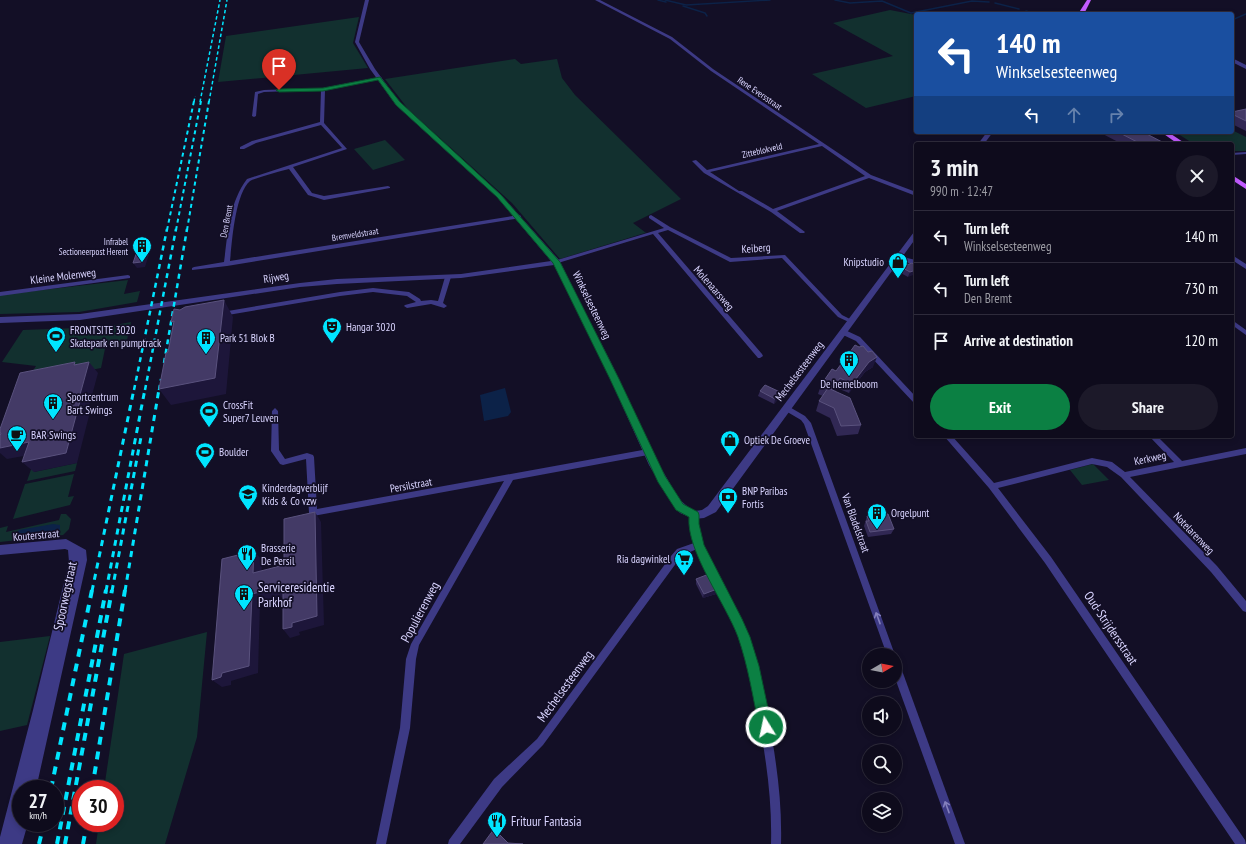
<!DOCTYPE html>
<html lang="en">
<head>
<meta charset="utf-8">
<style>
	:root { --surface:#0e0b1c; --page:#1c1929; --text:#f1f3f6; --muted:#9b9ba3; --line:#2e2b3b; --accent:#0b8043 }
	body { margin:0; font-family:"PT Sans Narrow",sans-serif; background:var(--page); color:var(--text); height:100vh; display:flex; flex-direction:column; font-size:15px; white-space:nowrap }
	* { box-sizing:border-box; margin:0 }
	p { font-size:13px; color:var(--muted) }
	.icon { flex:none; width:22px; height:22px; fill:none; stroke:currentColor; stroke-width:2; stroke-linecap:round; stroke-linejoin:round }
	.map { position:relative; flex:1; overflow:hidden }
	.details { position:absolute; left:914px; top:142px; width:320px; height:296px; display:flex; flex-direction:column; background:var(--surface); border-radius:4px; box-shadow:0 2px 6px #0003,0 0 0 1px var(--line) }
	.details>* { flex:none }
	.hud { position:absolute; left:914px; top:12px; width:320px; height:122px; border-radius:4px; box-shadow:0 2px 6px #0003,0 0 0 1px var(--line); background:#1a4fa0; color:#fff; overflow:hidden }
	.needle { width:26px; rotate:80deg }
	.tools { position:absolute; left:862px; top:648px; display:grid; gap:8px }
	.tools a { display:grid; place-items:center; width:40px; height:40px; border-radius:50%; background:var(--surface); box-shadow:0 2px 6px #0003,0 0 0 1px var(--line); font-size:20px }
	.speed { position:absolute; left:12px; top:780px; display:flex; gap:8px; font-size:20px; font-weight:700; text-align:center }
	.speed>* { display:grid; place-content:center; width:52px; height:52px; border-radius:50%; background:var(--surface); box-shadow:0 2px 6px #0003,0 0 0 1px var(--line); line-height:1 }
	.speed small { font-size:10px; font-weight:400 }
	.speed .limit { border:6px solid #d22; background:#fff; color:#111 }
	.pin { position:absolute; display:grid; place-items:center; width:34px; height:34px; color:#fff; margin:-41px -17px; border-radius:50% 50% 50% 0; rotate:-45deg; box-shadow:0 0 4px #0007 }
	.pin .icon { rotate:45deg }
	.me { position:absolute; width:44px; margin:-22px; rotate:350deg; stroke-linejoin:round; filter:drop-shadow(0 0 3px #0008) }
	.turn { display:flex; align-items:center; gap:14px; height:84px; padding:0 16px; font-size:18px }
	.turn .icon { width:52px; height:52px; stroke-width:2.5 }
	.turn b { display:block; font-size:28px; line-height:34px }
	.lanes { display:flex; align-items:center; height:38px; padding:0 16px; background:#0003; justify-content:center; gap:20px; direction:ltr }
	.lanes .off { opacity:.35 }
	.round { display:grid; place-items:center; flex:none; width:42px; height:42px; border-radius:21px; background:var(--page) }
	.summary { display:flex; align-items:center; justify-content:space-between; height:68px; padding:0 16px }
	h1 { font-size:24px; font-weight:700; line-height:30px }
	.primary-button { display:flex; gap:8px; margin-top:auto; padding:8px 16px }
	.primary-button a { flex:1; height:46px; border-radius:24px; background:var(--accent); color:#fff; font-size:16px; font-weight:700; line-height:46px; text-align:center }
	.primary-button a+a { background:var(--page); color:var(--text) }
	ul { padding:0; list-style:none }
	li { display:flex; align-items:center; gap:12px; height:52px; padding:0 16px; border-top:1px solid var(--line) }
	li div { flex:1 }
	li b { display:block; font-size:15px }
	li em { font-style:normal }
	.map>svg:first-child { display:block }
	.green { fill:#12302f }
	.water { fill:#0c2248 }
	.lines { fill:none; stroke-linecap:round; stroke-linejoin:round }
	.stream { stroke:#0c2248; stroke-width:1.5 }
	.minor { fill:#3d3a85; fill-rule:evenodd }
	.tertiary { fill:#3d3a85; fill-rule:evenodd }
	.primary { fill:#c25bff; fill-rule:evenodd }
	.rail-far4 { stroke:#00e5ff; stroke-width:1.5; stroke-dasharray:3.5 2.5; stroke-linecap:butt }
	.rail-far3 { stroke:#00e5ff; stroke-width:2; stroke-dasharray:4 3.5; stroke-linecap:butt }
	.rail-far2 { stroke:#00e5ff; stroke-width:2.5; stroke-dasharray:5 4.5; stroke-linecap:butt }
	.rail-far1 { stroke:#00e5ff; stroke-width:3; stroke-dasharray:6 5.5; stroke-linecap:butt }
	.rail { stroke:#00e5ff; stroke-width:4; stroke-dasharray:8 7; stroke-linecap:butt }
	.wall { fill:#312854 }
	.shaded-wall { fill:#1d163a }
	.building { fill:#433a66; stroke:#5a527e }
	.oneway { stroke:#837fbc }
	.route { fill:#0b8043; stroke:#07532c }
	.labels { text-anchor:middle; dominant-baseline:central; stroke-width:3.5; stroke-linejoin:round; paint-order:stroke }
	.far-street-label { font-size:9px; fill:#d9d4ff; stroke:#130f26 }
	.far-poi-label { font-size:9px; fill:#d9d4ff; stroke:#130f26; text-anchor:end }
	.street-label { font-size:11px; fill:#d9d4ff; stroke:#130f26 }
	.poi-label { font-size:11px; fill:#d9d4ff; stroke:#130f26; text-anchor:start }
	.near-poi-label { font-size:13px; fill:#d9d4ff; stroke:#130f26; text-anchor:start }
	.near-street-label { font-size:13px; fill:#d9d4ff; stroke:#130f26 }
</style>
</head>
<body>
<div class="map">
<svg width="1246" height="844" viewBox="0 0 1246 844">
	<rect width="100%" height="100%" fill="#130f26"/>
	<g class="green">
		<path d="M890 10 916 15V96L866 108 812 74 893 56 833 23Z"/>
		<path d="M359 17 353 43 368 68 218 82 226 36Z"/>
		<path d="M515 59 521 64 557 59 562 78 575 95 681 199 633 223 650 236 645 233 560 259 512 203 408 109 385 79Z"/>
		<path d="M1232 130 1246 137V151H1232V144H1194L1175 132H1232Z"/>
		<path d="M385 140 405 160 373 170 354 149Z"/>
		<path d="M128 280 124 294 140 291 137 302 79 312 0 314V295Z"/>
		<path d="M131 322 127 340 106 344 101 368 25 383 36 366 2 362 23 330 104 327Z"/>
		<path d="M35 458 34 472 77 463 75 471 27 481Z"/>
		<path d="M1093 464 1109 480 1082 485 1070 470Z"/>
		<path d="M74 474 68 497 74 496 70 505 13 519 25 484Z"/>
		<path d="M61 514H66L71 519 69 529 63 535 0 542V528L8 526 6 532 59 520Z"/>
		<path d="M207 632 197 737 165 844H96L99 823H115V789H104L124 654Z"/>
		<path d="M50 636 27 725 0 731V642Z"/>
	</g>
	<g class="water">
		<path d="M505 388 511 412 508 416 484 421 480 395Z"/>
		<path d="M53 524 60 525V530L55 534 16 539 13 537 19 530Z"/>
	</g>
	<g class="lines">
		<g class="stream">
			<path d="M658 0 666 2"/>
			<path d="M665 0 686 5 770 0"/>
			<path d="M835 0 850 3 882 1 911 13 972 1 989 2"/>
			<path d="M995 3 1019 9"/>
			<path d="M683 6 705 13 707 16"/>
			<path d="M1026 11 1036 14"/>
			<path d="M1232 20 1246 14"/>
		</g>
		<g class="minor">
			<path d="M595 0H600L672 37 713 69 871 175 916 192V196L869 178 777 211 805 232 804 233H800L771 212 704 173 692 161 696 160 707 170 819 144 711 71 670 39ZM822 146 865 176 773 209 742 191H739L710 172Z"/>
			<path d="M380 77 382 78 381 79 325 90 324 123 347 149 293 167 312 193 324 196 388 186 390 187V188L324 200 308 195 289 169C281 171 255 178 250 181 235 194 232 242 230 261L519 215 521 216V218L227 266 192 270V268L194 267 224 262C228 233 229 203 247 179L342 148 321 125 256 143 244 149H240V147L252 141 320 122 321 90 264 92 258 94 256 116 254 117 252 116 255 92 264 90 323 88Z"/>
			<path d="M1246 152V154L1232 155V153Z"/>
			<path d="M651 215 670 227 731 258 785 255 842 315 854 321 851 323 838 317 782 258 730 262 668 230 658 233 762 354 763 356 760 358H758L653 234 558 263 556 264 553 262 554 261 664 228 649 218V216Z"/>
			<path d="M1232 255 1246 264V269L1232 260Z"/>
			<path d="M898 256 916 260V264H912L896 259 895 258Z"/>
			<path d="M128 275 130 276V278L0 296V292Z"/>
			<path d="M448 275 451 277 443 303 447 306 444 308 431 304 407 308 404 306 405 305 416 302 407 296 373 292 340 296 222 316 219 314 222 312 340 292 373 288 409 292 420 299 421 301 431 300 438 301 445 277Z"/>
			<path d="M1232 320 1246 330V335L1232 325Z"/>
			<path d="M841 330H845L860 337 916 397V404L914 403 856 341 841 334 840 332Z"/>
			<path d="M786 405 805 416 811 423 895 655V656V655H887L804 424 801 420 784 410 783 408 784 406Z"/>
			<path d="M275 408 278 411 279 450 285 459 307 453 313 455 314 457 317 509 648 449 651 450 652 452 651 454 648 455 513 480 419 645 416 659 410 728 386 844H376L400 728 406 659 411 644 504 481 313 516 310 515 309 513 306 459 283 465 280 464 271 451 272 411Z"/>
			<path d="M944 436H952L994 483 1092 458 1112 462 1125 472 1174 462 1149 436H1157L1182 461 1246 448V454L1130 477 1217 566 1246 601V612L1243 611 1211 572 1121 477 1107 467 1092 464 998 488 1051 557 1245 840 1246 844H1235L1045 563 989 488Z"/>
			<path d="M694 512 697 513C699 518 698 525 699 531 701 540 704 548 708 556 719 585 738 609 749 638 761 670 766 704 772 738 778 774 782 808 781 844H771C772 808 768 773 762 738 757 704 752 669 739 637 728 606 709 579 697 549L683 555 677 562 543 745 502 787 460 844H448L449 840 494 779 537 739 671 556 677 549 694 543C692 533 688 522 691 513Z"/>
			<path d="M895 660 898 662 900 665 965 844H955L895 678Z"/>
		</g>
		<g class="tertiary">
			<path d="M365 0H369L359 42 375 69 400 103 501 195 559 260 613 367 658 463 679 499 688 507 695 511 702 510 708 506 914 232 916 231V238L716 512 704 518 694 519 680 513 673 505 649 465 605 367 554 265 461 278 337 284 300 287 80 320 0 323V317L80 314 300 283 337 279 461 274 551 261 497 197 396 105 370 69 355 42Z"/>
			<path d="M1232 58 1246 65V69L1232 62Z"/>
			<path d="M987 132H993L984 144H978Z"/>
			<path d="M66 539 86 550 87 560 36 789H21V807L18 817 21 816V823H28L22 844H0V837L33 710 69 562 68 550 65 549 0 555V545Z"/>
		</g>
		<g class="primary">
			<path d="M1087 0H1091L1084 14H1078Z"/>
			<path d="M1161 132H1168L1186 144H1178Z"/>
			<path d="M1232 175 1246 184V189L1232 180Z"/>
		</g>
		<g class="rail-far4">
			<path d="M194 102 195 96"/>
			<path d="M200 102 220 0"/>
			<path d="M209 102 227 0"/>
		</g>
		<g class="rail-far3">
			<path d="M167 230 194 101"/>
			<path d="M176 230 201 101"/>
			<path d="M187 230 209 101"/>
		</g>
		<g class="rail-far2">
			<path d="M164 363 187 229"/>
			<path d="M134 390 167 229"/>
			<path d="M145 390 176 229"/>
			<path d="M159 390 161 379"/>
		</g>
		<g class="rail-far1">
			<path d="M92 591 134 389"/>
			<path d="M106 591 145 389"/>
			<path d="M112 591 141 437"/>
			<path d="M125 591 159 389"/>
		</g>
		<g class="rail">
			<path d="M51 789 92 590"/>
			<path d="M92 789 125 590"/>
			<path d="M39 844 44 823"/>
			<path d="M57 844 106 590"/>
			<path d="M65 844 112 590"/>
			<path d="M83 844 87 823"/>
		</g>
	</g>
	<g class="wall">
		<path d="M1246 109V131L1232 124V112Z"/>
		<path d="M1099 132H1143L1166 144H1122Z"/>
		<path d="M916 266 908 277 899 272 901 267Z"/>
		<path d="M873 367 865 372 849 393 837 388 835 391 861 425 858 434 837 436 830 418 816 411 819 401 823 396 818 394 821 385 836 371Z"/>
		<path d="M760 391 779 398 774 404 758 396Z"/>
		<path d="M867 516 894 529 891 534 868 537 864 526Z"/>
		<path d="M696 579 717 589 716 594 703 598 696 584Z"/>
	</g>
	<g class="shaded-wall">
		<path d="M147 242 151 248 145 267 137 268 133 263Z"/>
		<path d="M916 270V274L908 277 910 272Z"/>
		<path d="M224 300 233 317 226 394 171 405 159 389Z"/>
		<path d="M877 357 873 367 865 372 849 393 852 384 869 362Z"/>
		<path d="M89 362 98 373 88 410 90 412 77 463 34 472 22 462 78 402Z"/>
		<path d="M840 378 837 388 829 400 832 390Z"/>
		<path d="M780 392 779 398 774 404 775 399Z"/>
		<path d="M29 442 40 453 7 459 0 453V448Z"/>
		<path d="M315 512 321 522 324 625 299 632 300 635 290 638 283 629 292 623Z"/>
		<path d="M254 551 262 560 261 582 253 573Z"/>
		<path d="M283 586 291 595 260 603 258 673 231 681V685L222 687 212 680 222 673 252 594Z"/>
		<path d="M717 589 716 594 703 598 704 594Z"/>
	</g>
	<g class="building">
		<path d="M1246 109V121L1232 114V112Z"/>
		<path d="M1118 132H1143L1166 144H1141Z"/>
		<path d="M141 240 147 242 141 262 133 263Z"/>
		<path d="M912 263 916 266V270L910 272 901 267Z"/>
		<path d="M224 300 215 378 159 389 166 353 168 352 174 321 171 322 174 309 180 310 185 307Z"/>
		<path d="M855 345 859 347 863 346 868 352 872 351 877 357 869 362 852 384 840 378 832 390 821 385 832 369 836 371Z"/>
		<path d="M75 362 74 365 89 362 78 402 80 401 66 453 22 462 29 442 0 448V436L1 433H0V429L20 373Z"/>
		<path d="M765 385 780 392 775 399 760 391Z"/>
		<path d="M828 388 850 398 861 425 841 426 834 408 819 401Z"/>
		<path d="M315 512 317 616 292 623V627L283 629V586L252 594 249 666 222 673 221 677 212 680 222 559 254 551 253 573 284 565V519Z"/>
		<path d="M888 514 894 529 870 532 866 521H869L867 516Z"/>
		<path d="M709 574 717 589 704 594 696 579Z"/>
		<path d="M494 829 508 843 523 844H483Z"/>
	</g>
	<defs><path id="oneway-shaft" d="M-6 0H5M1.5-3L5.5 0L1.5 3" fill="none" stroke-width="1.6" stroke-linecap="round" stroke-linejoin="round"/></defs>
	<g class="oneway">
		<use href="#oneway-shaft" transform="translate(878 618) rotate(-110)"/>
		<use href="#oneway-shaft" transform="translate(947 807) rotate(-110)"/>
	</g>
	<path class="route" d="M380 77 400 102 501 195 560 262 619 379 665 476 683 504 698 512 699 515V524L704 545 742 619 750 637 759 666 772 727 770 731 766 733 761 731 759 727C753 697 748 666 738 637 726 604 686 551 689 517L676 510 658 482 610 379 553 263 497 197 396 105 378 80 323 91 279 92 276 90 279 89 323 88Z"/>
	<defs>
		<g id="building-pin" transform="scale(1)"><path d="M0 17L-7.5 6A9.5 9.5 0 1 1 7.5 6Z" fill="#00e5ff" stroke="#130f26"/><path d="M-4-6H4V6H1V3H-1V6H-4ZM-2.5-4.3h1.7v1.8h-1.7ZM.8-4.3h1.7v1.8H.8ZM-2.5-1h1.7V.8h-1.7ZM.8-1h1.7V.8H.8Z" fill="#111"/></g>
		<g id="shop-pin" transform="scale(1)"><path d="M0 17L-7.5 6A9.5 9.5 0 1 1 7.5 6Z" fill="#00e5ff" stroke="#130f26"/><path d="M-5-2.5h2.3a2.7 3.5 0 0 1 5.4 0H5L5.5 6h-11ZM-1.5-2.5h3a1.5 2.3 0 0 0-3 0Z" fill="#111"/></g>
		<g id="theatre-pin" transform="scale(1)"><path d="M0 17L-7.5 6A9.5 9.5 0 1 1 7.5 6Z" fill="#00e5ff" stroke="#130f26"/><path d="M-5-5.5Q0-4 5-5.5V0Q5 5 0 6Q-5 5-5 0ZM-3.3-2.5H-1v1.5H-3.3ZM1-2.5H3.3v1.5H1ZM-2.8 1Q0 5.5 2.8 1Z" fill="#111"/></g>
		<g id="stadium-pin" transform="scale(1)"><path d="M0 17L-7.5 6A9.5 9.5 0 1 1 7.5 6Z" fill="#00e5ff" stroke="#130f26"/><path d="M0-5a6.5 5 0 1 0 0 10a6.5 5 0 1 0 0-10ZM-3.5-1.8h7v3.6h-7Z" fill="#111"/></g>
		<g id="cafe-pin" transform="scale(1)"><path d="M0 17L-7.5 6A9.5 9.5 0 1 1 7.5 6Z" fill="#00e5ff" stroke="#130f26"/><path d="M-5.5-4.5H6V0H3Q3 3.5 0 3.5H-2.5Q-5.5 3.5-5.5 0ZM3-3.2v2h1.7v-2ZM-6 4.5H4V6H-6Z" fill="#111"/></g>
		<g id="school-pin" transform="scale(1)"><path d="M0 17L-7.5 6A9.5 9.5 0 1 1 7.5 6Z" fill="#00e5ff" stroke="#130f26"/><path d="M0-5L7-2L0 1L-7-2ZM-4 1L0 2.5L4 1V4Q0 6-4 4Z" fill="#111"/></g>
		<g id="bank-pin" transform="scale(1)"><path d="M0 17L-7.5 6A9.5 9.5 0 1 1 7.5 6Z" fill="#00e5ff" stroke="#130f26"/><path d="M-6-4H6V4H-6ZM0-2.3a2.3 2.3 0 1 0 0 4.6a2.3 2.3 0 1 0 0-4.6Z" fill="#111"/></g>
		<g id="restaurant-pin" transform="scale(1)"><path d="M0 17L-7.5 6A9.5 9.5 0 1 1 7.5 6Z" fill="#00e5ff" stroke="#130f26"/><path d="M-5-6h1v4h1v-4h1v4h1v-4h1v5L-1.5 .5V6h-2V.5L-5-1ZM5-6V6H3V1.5H1.5Q1.5-4 5-6Z" fill="#111"/></g>
		<g id="supermarket-pin" transform="scale(1)"><path d="M0 17L-7.5 6A9.5 9.5 0 1 1 7.5 6Z" fill="#00e5ff" stroke="#130f26"/><path d="M-6-5.5h2.5l.6 2H6L4.5 2H-2.5L-4.4-4H-6ZM-1.5 3.2a1.3 1.3 0 1 0 .1 0ZM3 3.2a1.3 1.3 0 1 0 .1 0Z" fill="#111"/></g>
	</defs>
	<g fill-rule="evenodd">
		<use href="#building-pin" x="142" y="246"/>
		<use href="#shop-pin" x="898" y="262"/>
		<use href="#theatre-pin" x="332" y="327"/>
		<use href="#stadium-pin" x="56" y="336"/>
		<use href="#building-pin" x="206" y="338"/>
		<use href="#building-pin" x="849" y="360"/>
		<use href="#building-pin" x="53" y="403"/>
		<use href="#stadium-pin" x="209" y="411"/>
		<use href="#cafe-pin" x="17" y="435"/>
		<use href="#shop-pin" x="730" y="440"/>
		<use href="#stadium-pin" x="205" y="452"/>
		<use href="#school-pin" x="248" y="494"/>
		<use href="#bank-pin" x="728" y="497"/>
		<use href="#building-pin" x="877" y="513"/>
		<use href="#restaurant-pin" x="247" y="554"/>
		<use href="#supermarket-pin" x="684" y="559"/>
		<use href="#building-pin" x="244" y="594"/>
		<use href="#restaurant-pin" x="497" y="821"/>
	</g>
	<g class="labels">
		<g class="far-street-label">
			<text transform="translate(760 93) rotate(34)">Rene Eversstraat</text>
			<text transform="translate(762 150) rotate(-13)">Zitteblokveld</text>
			<text transform="translate(226 221) rotate(-79)">Den Bremt</text>
			<text transform="translate(355 234) rotate(-9)">Bremveldstraat</text>
		</g>
		<g class="far-poi-label">
			<text x="128" y="241">Infrabel<tspan x="128" dy="10">Sectioneerpost Herent</tspan></text>
		</g>
		<g class="street-label">
			<text transform="translate(756 248) rotate(-4)">Keiberg</text>
			<text transform="translate(63 276) rotate(-7)">Kleine Molenweg</text>
			<text transform="translate(276 277) rotate(-9)">Rijweg</text>
			<text transform="translate(714 288) rotate(49)">Molenaarsweg</text>
			<text transform="translate(592 305) rotate(64)">Winkselsesteenweg</text>
			<text transform="translate(799 371) rotate(-53)">Mechelsesteenweg</text>
			<text transform="translate(1150 458) rotate(-12)">Kerkweg</text>
			<text transform="translate(411 485) rotate(-10)">Persilstraat</text>
			<text transform="translate(856 523) rotate(70)">Van Bladelstraat</text>
			<text transform="translate(1194 533) rotate(46)">Notelarenweg</text>
			<text transform="translate(36 535) rotate(-5)">Kouterstraat</text>
		</g>
		<g class="poi-label">
			<text x="884" y="262" text-anchor="end">Knipstudio</text>
			<text x="346" y="327">Hangar 3020</text>
			<text x="70" y="330">FRONTSITE 3020<tspan x="70" dy="13">Skatepark en pumptrack</tspan></text>
			<text x="220" y="338">Park 51 Blok B</text>
			<text x="849" y="384" text-anchor="middle">De hemelboom</text>
			<text x="67" y="397">Sportcentrum<tspan x="67" dy="13">Bart Swings</tspan></text>
			<text x="223" y="405">CrossFit<tspan x="223" dy="13">Super7 Leuven</tspan></text>
			<text x="31" y="435">BAR Swings</text>
			<text x="744" y="440">Optiek De Groeve</text>
			<text x="219" y="452">Boulder</text>
			<text x="262" y="488">Kinderdagverblijf<tspan x="262" dy="13">Kids &amp; Co vzw</tspan></text>
			<text x="742" y="491">BNP Paribas<tspan x="742" dy="13">Fortis</tspan></text>
			<text x="891" y="513">Orgelpunt</text>
			<text x="261" y="548">Brasserie<tspan x="261" dy="13">De Persil</tspan></text>
			<text x="670" y="559" text-anchor="end">Ria dagwinkel</text>
		</g>
		<g class="near-poi-label">
			<text x="258" y="587">Serviceresidentie<tspan x="258" dy="15">Parkhof</tspan></text>
			<text x="511" y="821">Frituur Fantasia</text>
		</g>
		<g class="near-street-label">
			<text transform="translate(65 596) rotate(-78)">Spoorwegstraat</text>
			<text transform="translate(420 612) rotate(-62)">Populierenweg</text>
			<text transform="translate(1111 628) rotate(56)">Oud-Strijdersstraat</text>
			<text transform="translate(565 686) rotate(-54)">Mechelsesteenweg</text>
		</g>
	</g>
</svg>
<div class="tools">
<a><svg class="needle" viewBox="-14 -14 28 28"><path d="M0-13l5 13h-10z" fill="#e53935"/><path d="M0 13l5-13h-10z" fill="#9b9ba3"/></svg></a>
<a><svg class="icon" aria-label="sound" viewBox="0 0 24 24"><path d="M4 9h4l5-4v14l-5-4H4zM17 9q2 3 0 6"/></svg></a>
<a><svg class="icon" aria-label="search" viewBox="0 0 24 24"><circle cx="10" cy="10" r="6"/><path d="M15 15l6 6"/></svg></a>
<a><svg class="icon" aria-label="layers" viewBox="0 0 24 24"><path d="M12 4l9 5-9 5-9-5zM3 14l9 5 9-5"/></svg></a>
</div>
<div class="speed"><div>27<small>km/h</small></div><div class="limit">30</div></div>
<div class="pin" style="left:279px;top:90px;background:#d93025"><svg class="icon" aria-label="arrive" viewBox="0 0 24 24"><path d="M6 21V4h12l-3 4 3 4H6"/></svg></div>
<svg class="me" style="left:766px;top:727px" viewBox="-20 -20 40 40"><circle r="17" fill="#0b8043" stroke="#fff" stroke-width="3"/><path d="M0-11L8 9 0 5-8 9z" fill="#fff"/></svg>
<div class="hud">
<div class="turn"><svg class="icon" aria-label="left" viewBox="0 0 24 24"><path d="M17 20v-9H6M10 6l-5 5 5 5"/></svg><div><b>140 m</b>Winkselsesteenweg</div></div>
<div class="lanes"><svg class="icon" aria-label="left" viewBox="0 0 24 24"><path d="M17 20v-9H6M10 6l-5 5 5 5"/></svg><svg class="icon off" aria-label="ahead" viewBox="0 0 24 24"><path d="M12 20V5M6 11l6-6 6 6"/></svg><svg class="icon off" aria-label="right" viewBox="0 0 24 24"><path d="M7 20v-9h11M14 6l5 5-5 5"/></svg></div>
</div>
<section class="details">
<div class="summary"><div><h1>3 min</h1><p>990 m · 12:47</p></div><a class="round"><svg class="icon" aria-label="close" viewBox="0 0 24 24"><path d="M6 6l12 12M18 6L6 18"/></svg></a></div>
<ul>
<li><svg class="icon" aria-label="left" viewBox="0 0 24 24"><path d="M17 20v-9H6M10 6l-5 5 5 5"/></svg><div><b>Turn left</b><p>Winkselsesteenweg</p></div><em>140 m</em></li>
<li><svg class="icon" aria-label="left" viewBox="0 0 24 24"><path d="M17 20v-9H6M10 6l-5 5 5 5"/></svg><div><b>Turn left</b><p>Den Bremt</p></div><em>730 m</em></li>
<li><svg class="icon" aria-label="arrive" viewBox="0 0 24 24"><path d="M6 21V4h12l-3 4 3 4H6"/></svg><div><b>Arrive at destination</b></div><em>120 m</em></li>
</ul>
<div class="primary-button"><a>Exit</a><a>Share</a></div>
</section>
</div>
</body>
</html>
